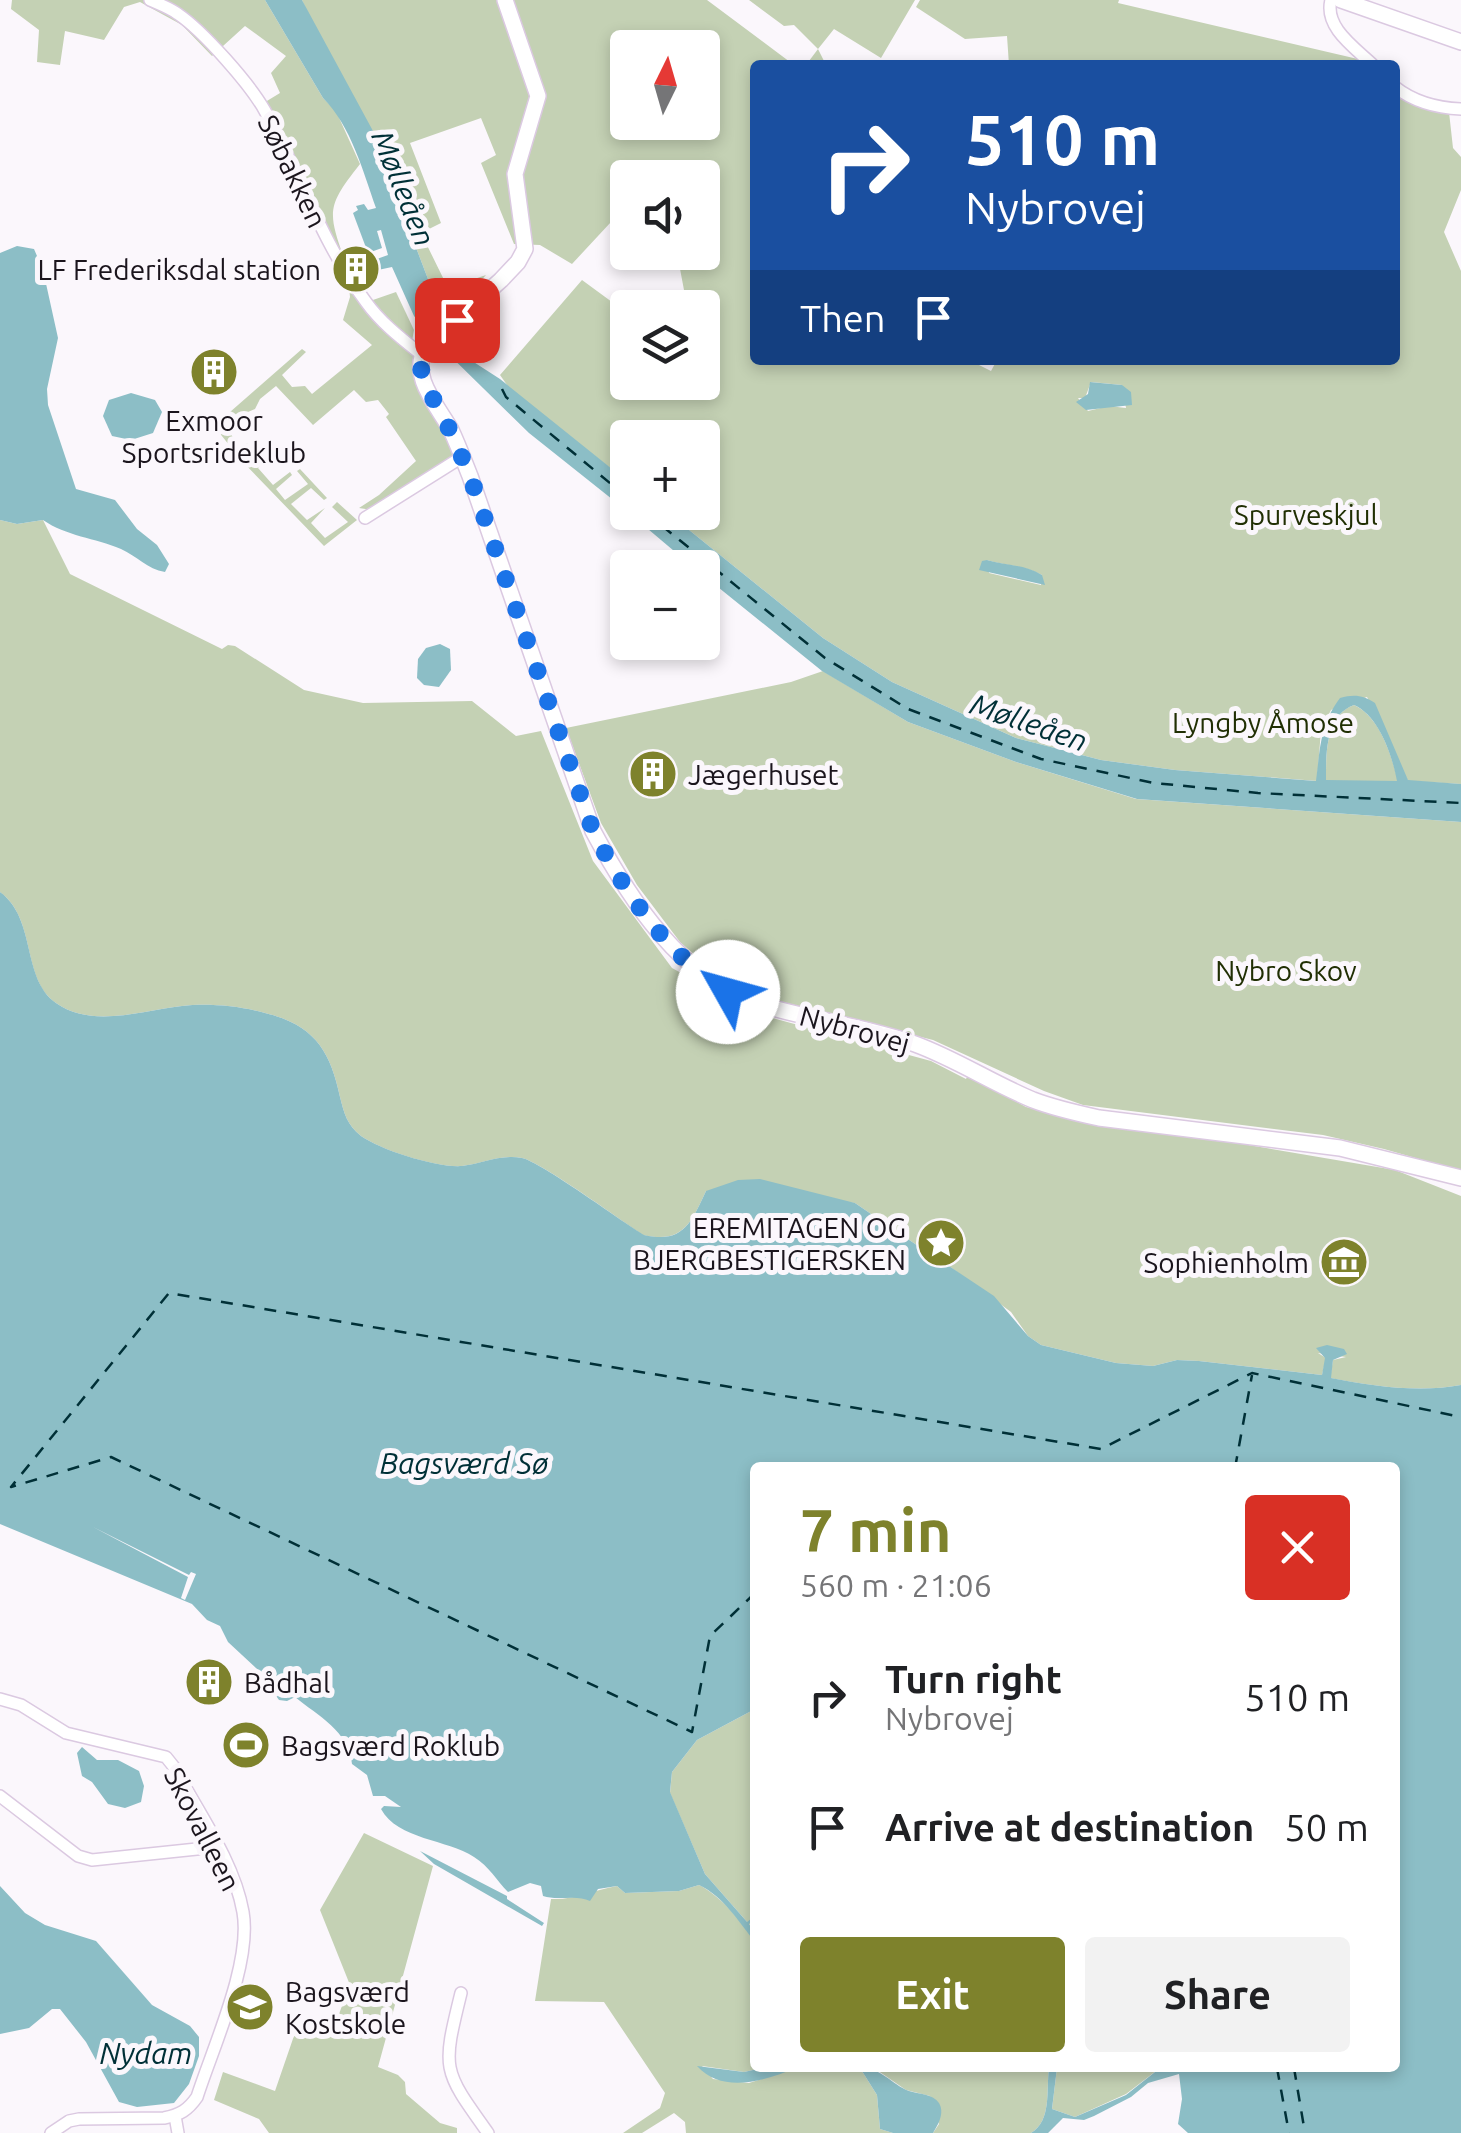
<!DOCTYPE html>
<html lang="en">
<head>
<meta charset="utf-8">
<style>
	:root { --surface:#fff; --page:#f2f2f2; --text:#202124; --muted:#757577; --accent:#7e822c }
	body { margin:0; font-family:Ubuntu,sans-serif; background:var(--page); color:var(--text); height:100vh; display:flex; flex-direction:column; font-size:38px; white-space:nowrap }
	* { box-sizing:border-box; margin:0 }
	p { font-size:32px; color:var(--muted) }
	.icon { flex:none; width:55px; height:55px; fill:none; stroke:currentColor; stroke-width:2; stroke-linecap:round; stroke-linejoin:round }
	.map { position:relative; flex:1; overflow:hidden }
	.panel { position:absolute; left:750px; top:1462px; width:650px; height:610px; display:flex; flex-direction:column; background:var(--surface); border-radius:10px; box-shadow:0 5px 15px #0003 }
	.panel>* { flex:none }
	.hud { position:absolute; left:750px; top:60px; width:650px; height:305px; border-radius:10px; box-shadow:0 5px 15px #0003; background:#1a4fa0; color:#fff; overflow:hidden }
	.needle { width:65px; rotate:5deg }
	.buttons { position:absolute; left:610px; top:30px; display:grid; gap:20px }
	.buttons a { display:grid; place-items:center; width:110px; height:110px; border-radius:10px; background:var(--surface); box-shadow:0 5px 15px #0003; font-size:50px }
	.pin { position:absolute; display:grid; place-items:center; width:85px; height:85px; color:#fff; margin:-42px; border-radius:20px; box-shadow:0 5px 15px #0006 }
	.me { position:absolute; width:110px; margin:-55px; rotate:308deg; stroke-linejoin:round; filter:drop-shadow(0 0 8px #0008) }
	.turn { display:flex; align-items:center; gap:35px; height:210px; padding:0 50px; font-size:45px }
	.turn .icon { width:130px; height:130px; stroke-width:2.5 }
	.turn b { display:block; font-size:70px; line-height:85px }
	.then { display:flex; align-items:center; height:95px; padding:0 50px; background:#0003; gap:20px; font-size:38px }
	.round { display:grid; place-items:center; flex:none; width:105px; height:105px; border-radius:10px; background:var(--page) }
	.head { display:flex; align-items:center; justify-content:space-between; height:170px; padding:0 50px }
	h1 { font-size:60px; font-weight:600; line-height:75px; color:var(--accent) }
	.primary-button { display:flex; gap:20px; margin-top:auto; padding:20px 50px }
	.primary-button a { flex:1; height:115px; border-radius:10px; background:var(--accent); color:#fff; font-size:40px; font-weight:600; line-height:115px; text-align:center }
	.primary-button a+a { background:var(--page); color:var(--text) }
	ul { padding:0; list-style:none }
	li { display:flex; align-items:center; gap:30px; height:130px; padding:0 50px }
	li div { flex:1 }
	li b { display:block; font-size:38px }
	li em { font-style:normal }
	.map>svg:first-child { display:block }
	.green { fill:#c4d1b4; fill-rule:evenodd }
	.water { fill:#8cbec6; fill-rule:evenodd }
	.pier { fill:#fbf7fc }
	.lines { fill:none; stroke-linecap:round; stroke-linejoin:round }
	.stream { stroke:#8cbec6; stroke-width:2.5 }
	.ferry { stroke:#003037; stroke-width:2.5; stroke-dasharray:12 10; stroke-linecap:butt }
	.street-casing { stroke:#dbc9e1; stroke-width:14 }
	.secondary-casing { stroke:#dbc9e1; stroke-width:18 }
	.street { stroke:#fff; stroke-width:11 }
	.secondary { stroke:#fff; stroke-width:15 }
	.route { stroke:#1a73e8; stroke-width:18; stroke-dasharray:0 32.4 }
	.labels { text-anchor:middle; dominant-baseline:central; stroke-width:10; stroke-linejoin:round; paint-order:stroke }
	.street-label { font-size:28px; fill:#1b151d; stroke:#fbf7fc }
	.poi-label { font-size:28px; fill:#1b151d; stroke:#fbf7fc; text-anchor:start }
	.park-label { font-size:28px; fill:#212f04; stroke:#fbf7fc }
	.water-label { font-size:30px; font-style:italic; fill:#003037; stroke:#fbf7fc }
</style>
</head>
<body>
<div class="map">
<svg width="1461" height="2133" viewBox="0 0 1461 2133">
	<rect width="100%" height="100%" fill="#fbf7fc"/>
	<g class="green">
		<path d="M12 0H265L323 98 336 111 360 164C327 206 327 211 345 261L336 269 257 107 280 93 271 73 286 56 245 26 212 56 182 25 140 2 124 7 104 40 65 31 60 65 37 62 39 30 11 9Z"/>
		<path d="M302 0H707L794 65H755V360H969L991 371 997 360H1395V91L1449 112 1453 148 1461 157V190L1444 232 1461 271V784L1408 781 1367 697 1331 710 1321 730 1317 781 1175 770 1101 760 1016 738 892 682 823 638 668 513 702 512V438H628L627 481 512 392 500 375 582 280 627 313 628 382H702V308L670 307 684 290 677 253 702 252V178H628L627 218 611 222 572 264 540 245 514 244 481 163 496 155 481 118 410 143 441 223 421 233 448 288 486 275 444 321 412 237ZM628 48H702V122H628ZM1091 382 1122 385 1126 408 1109 406 1088 411 1078 398H1085ZM987 560C1006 566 1024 565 1042 575L1041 585 989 573Z"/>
		<path d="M749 0H915L881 58 834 29 818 49 826 65H806L818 49 794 25 784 26Z"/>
		<path d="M920 0H1119L1118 3 1362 60 1367 65H1009L1007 36 965 39 916 7Z"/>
		<path d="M348 277 367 310 415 357C411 394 444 422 454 456L372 510 359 508 379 495 416 461 386 417 389 414 378 400 366 402 354 390 313 425 276 386 260 399 255 409 236 417 228 430 239 446 248 443 242 450 252 461 260 462 274 450 269 442 271 439 294 463 277 452 258 468 273 485 290 472 292 475 276 489 285 500 308 484 297 471 300 469 327 498 324 500 311 488 291 504 307 520 325 508 311 523 325 538 348 522 332 507 337 502 357 520 324 546 241 460 214 426 302 349 306 352 282 375 292 387 305 386 312 394 372 345 343 320 350 297Z"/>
		<path d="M396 292 414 330 412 341 371 306 370 301Z"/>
		<path d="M0 520 17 524 43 520 70 574 222 649 228 645 235 646 304 690 363 703 472 701 516 736 541 731 593 861 672 968 754 1013 931 1061 966 1079 968 1075 1026 1107 1108 1126 1196 1136 1395 1170 1461 1196V1385C1419 1393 1372 1386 1330 1378L1333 1360 1346 1357 1318 1353 1326 1358 1322 1375 1199 1361 1177 1360 1153 1366 1116 1363 1041 1345 1028 1336 1011 1312 949 1266 927 1257 921 1248 855 1203 706 1191C691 1223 683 1244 643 1235 622 1221 541 1162 522 1158 501 1154 482 1164 462 1166 436 1168 381 1150 361 1136 347 1125 344 1113 340 1097 330 1050 314 1025 265 1013 240 1006 208 1003 182 1006 142 1010 93 1029 56 1003 21 979 37 919 0 892Z"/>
		<path d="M823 671 908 722 1016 762 1136 799 1461 822V1171L1384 1149 1323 1135 1083 1105 1044 1091 933 1040 754 995 719 976 680 942 637 885 601 823 566 728 791 682Z"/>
		<path d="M1354 705C1380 717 1391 754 1398 781H1326C1326 756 1325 715 1354 705Z"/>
		<path d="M755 1709V1931L705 1874 670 1793 672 1772 697 1740Z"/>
		<path d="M364 1833 433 1866 378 2067 398 2075 405 2082 406 2094 440 2123 457 2128V2133H269L259 2119 214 2100 223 2072 275 2091 296 2030 334 2027 350 1985 320 1910Z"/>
		<path d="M699 1885C715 1892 746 1923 754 1941 759 1953 755 2047 755 2068H762L744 2072 702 2066 713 2079 749 2083 796 2068H860L877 2095 880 2129 893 2133H686L685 2122 674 2113 642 2133H623L660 2108 665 2093 604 2002 535 2001 551 1899C576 1900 593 1890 617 1886L625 1893 679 1891Z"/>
		<path d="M874 2068H1049C1046 2089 1052 2121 1031 2133H933L939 2124 930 2096 906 2090Z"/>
		<path d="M1057 2068H1160L1126 2094 1075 2117 1052 2109Z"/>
	</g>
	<g class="water">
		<path d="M265 0H302L386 155 412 237 444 321 453 336 469 359 500 379 627 481V511L529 433 429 335 414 316 392 267 378 270 374 260 388 255 381 230 377 231 382 248 368 253 353 213 358 210 356 206 364 204 368 210 376 208C363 171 351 126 323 98Z"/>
		<path d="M17 246 34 249 43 270 58 338 47 389 48 405 76 489 115 500 137 529 157 545 169 564 165 572C147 569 137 556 121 549 95 538 66 536 43 520L17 524 0 520V253Z"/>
		<path d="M1090 382 1122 385 1131 392 1132 405 1086 410 1076 402 1088 394Z"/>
		<path d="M131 393 155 400 162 412 153 433 131 440 112 436 103 416 109 400Z"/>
		<path d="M629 513H668L823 638 892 682 1016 738 1101 760 1175 770 1316 781C1320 750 1320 724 1340 698 1354 694 1363 695 1375 703L1408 780 1461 784V822L1137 799 1016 762 908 722 822 671 703 575 702 568 693 567ZM1354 705C1379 716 1392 755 1397 781L1326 780C1326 756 1325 715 1354 705Z"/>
		<path d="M987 560C1006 566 1024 564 1042 575L1045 585 979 570 982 561Z"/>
		<path d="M440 644 450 649 451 670 439 687 424 685 417 678 418 659 426 648Z"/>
		<path d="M0 892C37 919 21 978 56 1003 93 1029 142 1010 182 1006 208 1003 240 1006 265 1013 314 1025 330 1050 340 1097 344 1113 347 1125 361 1136 381 1150 437 1168 462 1166 481 1164 501 1154 522 1158 541 1162 621 1221 644 1235 683 1244 691 1223 706 1191L738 1180 760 1179 855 1203 921 1248 935 1263 949 1266 994 1296 1028 1336 1041 1345 1116 1363 1153 1366 1177 1360 1199 1361 1322 1375 1325 1358 1316 1348 1327 1345 1344 1349 1347 1354 1333 1360 1331 1378C1372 1386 1419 1393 1461 1385V2133H1188L1178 2124 1182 2099 1179 2074 1148 2083 1131 2097 1094 2116 1084 2120 1063 2118 1048 2133H1031C1052 2121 1046 2089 1049 2068H1057L1052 2109 1075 2117 1126 2095 1160 2068H1395V1468H755V1709L697 1740 672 1772 670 1792 705 1874 755 1931V1942C739 1922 723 1896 699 1885L679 1891 625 1893 617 1886 598 1889 590 1901C577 1894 558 1901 543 1896L541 1886 530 1883 508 1892C497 1881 489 1866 474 1857 447 1839 398 1840 381 1809L384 1806 401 1807 385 1796H373L367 1775 352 1764C349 1731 318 1716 295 1697L287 1701 279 1700 256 1668 228 1642 220 1626 207 1620 192 1604 0 1524Z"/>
		<path d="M82 1747 97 1760H118L139 1771 144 1786 141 1802 125 1808 108 1804 92 1782 82 1776 77 1753Z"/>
		<path d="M420 1851 507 1896V1899L544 1923 542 1926 434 1864Z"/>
		<path d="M0 1886 25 1913 45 1925 96 1941 152 2005 190 2026 199 2037V2056L189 2084 174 2103 137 2107 119 2102 86 2042 60 2009H52L29 2028 0 2034Z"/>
		<path d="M697 2066 744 2072 762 2068H796C766 2080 723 2095 697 2066Z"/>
		<path d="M860 2068C881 2067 891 2084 909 2091 919 2094 933 2094 939 2103 945 2113 938 2125 933 2133H893L880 2129 877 2095Z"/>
	</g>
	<path class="pier" d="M93 1527 189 1575 191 1572 196 1574 185 1600 181 1598 188 1577Z"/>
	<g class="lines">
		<path class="stream" d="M748 1923 755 1917"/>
		<g class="ferry">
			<path d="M502 389 506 397 628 498"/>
			<path d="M645 512 825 658 908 709 1041 759 1154 783 1258 793 1461 803"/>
			<path d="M1235 1468 1252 1375"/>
			<path d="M755 1593 710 1636 692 1732 111 1457 11 1487 169 1293 1101 1449 1252 1373 1461 1417"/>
			<path d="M1277 2068 1289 2133"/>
			<path d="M1294 2068 1305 2133"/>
		</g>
		<g class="street-casing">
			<g id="street">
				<path d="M150 0C159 4 170 8 178 14 203 31 250 84 265 111 300 175 322 243 366 302 381 323 402 339 422 355"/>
				<path d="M1331 0C1324 27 1354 47 1373 65"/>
				<path d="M1395 87C1414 102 1437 108 1461 109"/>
				<path d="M365 518 462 457"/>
				<path d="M0 1699 21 1705 66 1733 166 1757 174 1767C198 1812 234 1861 243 1912 252 1963 213 2047 197 2097 188 2110 180 2115 164 2118L79 2119 69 2121 51 2133"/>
				<path d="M0 1796 78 1856 92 1860 216 1847"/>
				<path d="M461 1993C442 2070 442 2069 488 2133"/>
				<path d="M175 2116 178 2133"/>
			</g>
		</g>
		<g class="secondary-casing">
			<g id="secondary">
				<path d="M505 0 538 96 515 174 525 249 518 262 501 280 426 347C409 376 437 405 451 430 458 445 464 461 470 476L593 831C630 900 680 978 759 1004 810 1020 864 1026 915 1044 956 1059 992 1083 1033 1100 1054 1108 1076 1113 1099 1118L1340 1148 1461 1178"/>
				<path d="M1341 0 1461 42"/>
			</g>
		</g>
		<use href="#street" class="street"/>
		<use href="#secondary" class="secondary"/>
	</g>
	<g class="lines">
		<path class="route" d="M457 320 426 347 422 355 421 376 452 434 470 476 593 831C625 892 667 956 728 992"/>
	</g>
	<defs>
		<g id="building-disc" transform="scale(2.5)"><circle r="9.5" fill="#7e822c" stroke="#fbf7fc"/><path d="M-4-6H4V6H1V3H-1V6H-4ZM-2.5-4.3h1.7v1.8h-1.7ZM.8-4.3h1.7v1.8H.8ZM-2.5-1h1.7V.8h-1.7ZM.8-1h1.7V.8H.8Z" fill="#fff"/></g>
		<g id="sight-disc" transform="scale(2.5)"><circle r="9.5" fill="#7e822c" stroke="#fbf7fc"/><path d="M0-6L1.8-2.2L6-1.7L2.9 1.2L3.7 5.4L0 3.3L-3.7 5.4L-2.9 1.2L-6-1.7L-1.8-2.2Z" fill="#fff"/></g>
		<g id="museum-disc" transform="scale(2.5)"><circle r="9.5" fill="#7e822c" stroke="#fbf7fc"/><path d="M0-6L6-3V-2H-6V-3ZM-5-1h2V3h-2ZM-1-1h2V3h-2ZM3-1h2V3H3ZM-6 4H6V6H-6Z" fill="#fff"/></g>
		<g id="stadium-disc" transform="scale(2.5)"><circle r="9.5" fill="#7e822c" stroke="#fbf7fc"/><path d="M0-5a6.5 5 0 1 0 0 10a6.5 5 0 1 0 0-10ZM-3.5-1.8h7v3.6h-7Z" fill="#fff"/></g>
		<g id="school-disc" transform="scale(2.5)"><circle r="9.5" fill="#7e822c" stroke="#fbf7fc"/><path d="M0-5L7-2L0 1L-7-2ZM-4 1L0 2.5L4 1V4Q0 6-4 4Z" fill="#fff"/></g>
	</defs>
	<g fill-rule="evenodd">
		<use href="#building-disc" x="356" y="269"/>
		<use href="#building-disc" x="214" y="372"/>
		<use href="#building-disc" x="653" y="774"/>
		<use href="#sight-disc" x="941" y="1243"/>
		<use href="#museum-disc" x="1344" y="1262"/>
		<use href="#building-disc" x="209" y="1682"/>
		<use href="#stadium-disc" x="246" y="1745"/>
		<use href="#school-disc" x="250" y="2007"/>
	</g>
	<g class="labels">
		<g class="street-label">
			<text transform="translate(293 171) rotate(64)">Søbakken</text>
			<text transform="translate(855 1029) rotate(15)">Nybrovej</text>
			<text transform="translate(203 1829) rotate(63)">Skovalleen</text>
		</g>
		<g class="poi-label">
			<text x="321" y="269" text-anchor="end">LF Frederiksdal station</text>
			<text x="214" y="420" text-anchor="middle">Exmoor<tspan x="214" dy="32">Sportsrideklub</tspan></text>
			<text x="688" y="774">Jægerhuset</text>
			<text x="906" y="1227" text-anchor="end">EREMITAGEN OG<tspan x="906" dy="32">BJERGBESTIGERSKEN</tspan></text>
			<text x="1309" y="1262" text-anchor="end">Sophienholm</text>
			<text x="244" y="1682">Bådhal</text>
			<text x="281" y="1745">Bagsværd Roklub</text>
			<text x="285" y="1991">Bagsværd<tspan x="285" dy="32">Kostskole</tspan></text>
		</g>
		<g class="park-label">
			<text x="1306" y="514">Spurveskjul</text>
			<text x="1263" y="722">Lyngby Åmose</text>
			<text x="1286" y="970">Nybro Skov</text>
		</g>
		<g class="water-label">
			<text transform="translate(404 188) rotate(68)">Mølleåen</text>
			<text transform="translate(1029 722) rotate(19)">Mølleåen</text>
			<text x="464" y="1463">Bagsværd Sø</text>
			<text x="146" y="2053">Nydam</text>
		</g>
	</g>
</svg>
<div class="buttons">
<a><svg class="needle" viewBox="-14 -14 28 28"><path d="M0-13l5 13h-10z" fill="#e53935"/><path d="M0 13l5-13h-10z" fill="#757577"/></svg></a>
<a><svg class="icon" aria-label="sound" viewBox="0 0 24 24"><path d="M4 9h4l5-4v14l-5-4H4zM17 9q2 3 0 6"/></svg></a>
<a><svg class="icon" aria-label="layers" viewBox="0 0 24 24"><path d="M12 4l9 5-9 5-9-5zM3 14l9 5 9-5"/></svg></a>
<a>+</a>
<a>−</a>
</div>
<div class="pin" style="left:457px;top:320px;background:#d93025"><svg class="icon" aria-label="arrive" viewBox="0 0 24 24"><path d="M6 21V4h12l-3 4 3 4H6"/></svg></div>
<svg class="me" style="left:728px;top:992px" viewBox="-20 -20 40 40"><circle r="19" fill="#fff"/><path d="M0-13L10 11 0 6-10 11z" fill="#1a73e8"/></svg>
<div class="hud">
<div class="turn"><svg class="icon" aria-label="right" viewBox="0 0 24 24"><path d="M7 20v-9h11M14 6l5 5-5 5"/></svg><div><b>510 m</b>Nybrovej</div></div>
<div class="then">Then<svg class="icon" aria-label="arrive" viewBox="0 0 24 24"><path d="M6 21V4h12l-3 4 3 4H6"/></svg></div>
</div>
<section class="panel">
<div class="head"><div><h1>7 min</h1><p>560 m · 21:06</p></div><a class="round" style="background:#d93025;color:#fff"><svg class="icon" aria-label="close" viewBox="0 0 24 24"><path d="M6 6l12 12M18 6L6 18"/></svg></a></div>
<ul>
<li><svg class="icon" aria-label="right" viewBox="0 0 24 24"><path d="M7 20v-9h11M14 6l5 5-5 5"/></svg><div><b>Turn right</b><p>Nybrovej</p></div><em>510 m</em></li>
<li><svg class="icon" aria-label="arrive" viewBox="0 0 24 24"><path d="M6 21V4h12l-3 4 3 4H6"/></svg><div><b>Arrive at destination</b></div><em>50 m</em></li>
</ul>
<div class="primary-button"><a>Exit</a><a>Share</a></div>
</section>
</div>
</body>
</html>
